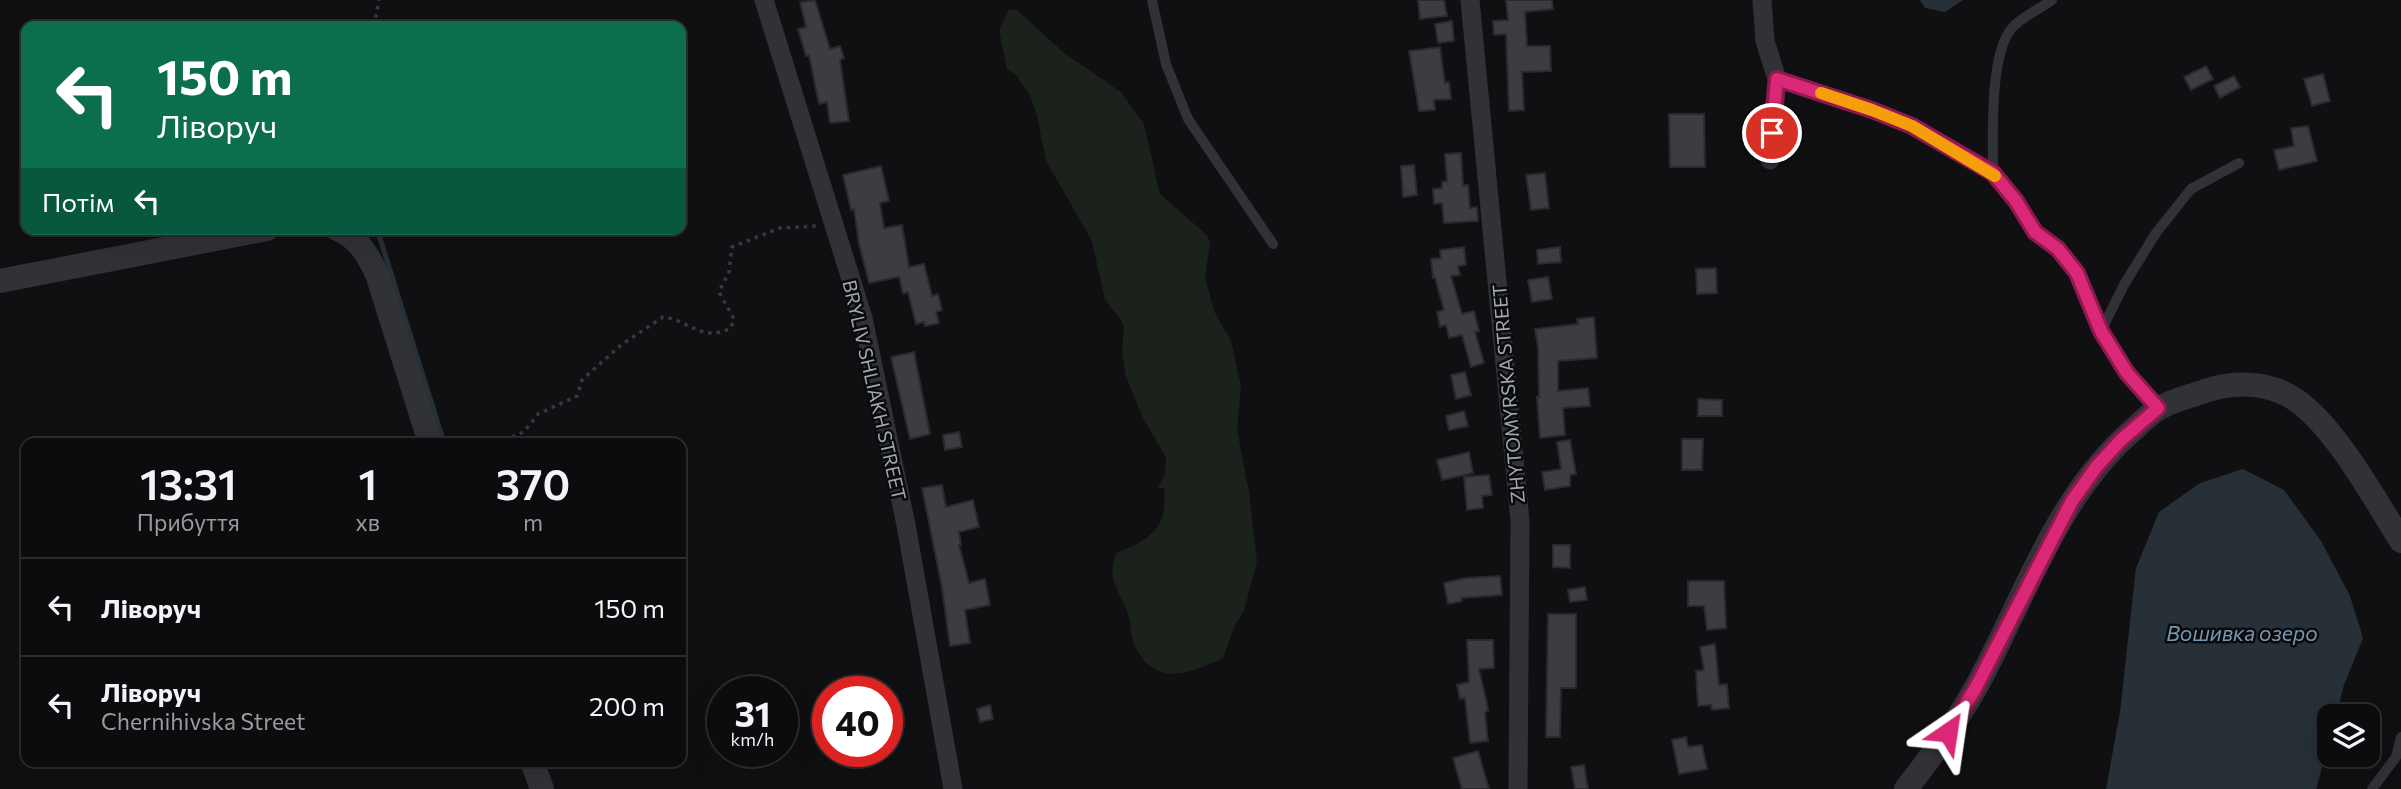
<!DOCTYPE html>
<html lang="uk">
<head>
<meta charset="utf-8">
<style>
	:root { --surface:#0c0c0e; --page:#151517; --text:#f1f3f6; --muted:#9a9b9e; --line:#2c2c2e }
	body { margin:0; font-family:Commissioner,sans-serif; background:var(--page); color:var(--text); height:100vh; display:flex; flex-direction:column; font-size:26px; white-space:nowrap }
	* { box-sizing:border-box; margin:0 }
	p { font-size:23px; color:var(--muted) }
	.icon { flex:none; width:38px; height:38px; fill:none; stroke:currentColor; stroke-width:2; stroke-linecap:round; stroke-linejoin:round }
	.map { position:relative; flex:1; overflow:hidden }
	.drawer { position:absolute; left:21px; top:438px; width:665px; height:329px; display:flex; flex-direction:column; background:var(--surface); border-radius:14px; box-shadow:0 7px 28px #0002,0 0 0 2px var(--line) }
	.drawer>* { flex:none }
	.top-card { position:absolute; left:21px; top:21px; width:665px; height:214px; border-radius:14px; box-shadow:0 7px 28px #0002,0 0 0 2px var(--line); background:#0b6e4f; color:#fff; overflow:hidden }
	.controls { position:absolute; left:2317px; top:704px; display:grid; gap:14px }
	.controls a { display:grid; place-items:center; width:63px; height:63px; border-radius:14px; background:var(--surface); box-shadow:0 7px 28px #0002,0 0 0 2px var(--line); font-size:35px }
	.speed { position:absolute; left:707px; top:676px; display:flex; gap:14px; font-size:35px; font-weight:700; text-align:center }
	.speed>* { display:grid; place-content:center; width:91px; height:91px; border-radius:50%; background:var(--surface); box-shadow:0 7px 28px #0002,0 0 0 2px var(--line); line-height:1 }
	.speed small { font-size:18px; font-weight:400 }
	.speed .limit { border:10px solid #d22; background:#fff; color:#111 }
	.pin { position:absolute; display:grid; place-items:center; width:60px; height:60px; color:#fff; margin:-30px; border:4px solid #fff; border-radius:50%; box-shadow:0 2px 7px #0007 }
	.me { position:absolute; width:77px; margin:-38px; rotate:32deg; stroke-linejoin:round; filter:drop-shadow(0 0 5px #0008) }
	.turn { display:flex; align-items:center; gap:24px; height:147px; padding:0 21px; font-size:32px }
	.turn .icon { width:91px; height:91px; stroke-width:2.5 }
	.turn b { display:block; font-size:49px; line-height:60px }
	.then { display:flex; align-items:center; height:66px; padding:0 21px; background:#0003; gap:14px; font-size:26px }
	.eta { display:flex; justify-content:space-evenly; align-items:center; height:119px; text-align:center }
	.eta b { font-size:42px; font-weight:600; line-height:49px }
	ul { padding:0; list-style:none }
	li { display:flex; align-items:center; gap:21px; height:98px; padding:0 21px; border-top:2px solid var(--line) }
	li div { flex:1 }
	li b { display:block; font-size:26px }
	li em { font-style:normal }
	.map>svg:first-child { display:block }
	.green { fill:#1a221b }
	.water { fill:#263036 }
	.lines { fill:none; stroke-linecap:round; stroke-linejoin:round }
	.stream { stroke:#263036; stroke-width:5 }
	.building { fill:#3c3d42; stroke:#2a2a2e; stroke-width:2 }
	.path { stroke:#37393e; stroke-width:3.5; stroke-dasharray:3.5 5; stroke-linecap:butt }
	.service { stroke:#313237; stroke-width:10 }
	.minor { stroke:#313237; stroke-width:19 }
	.tertiary { stroke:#313237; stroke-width:24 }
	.route-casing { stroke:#8e194d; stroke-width:18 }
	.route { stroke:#db2777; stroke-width:12 }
	.slow { stroke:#f59e0b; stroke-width:12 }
	.labels { text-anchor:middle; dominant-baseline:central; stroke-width:5; stroke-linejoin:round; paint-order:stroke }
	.street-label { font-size:19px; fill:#a0a7b4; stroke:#0b0b0d }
	.water-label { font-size:21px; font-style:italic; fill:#7399b3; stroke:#0b0b0d }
</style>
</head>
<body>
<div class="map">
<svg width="2401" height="789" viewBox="0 0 2401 789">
	<rect width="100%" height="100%" fill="#101012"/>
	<path class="green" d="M1009 9 1017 10 1063 52 1121 92 1144 124 1160 194 1207 235 1210 242 1205 277 1214 311 1231 341 1241 386 1237 430 1249 492 1257 562 1244 611 1235 625 1223 658C1188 675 1151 688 1133 641 1130 633 1131 623 1128 614 1120 590 1106 581 1116 553 1151 540 1168 527 1164 488H1158L1165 473 1166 457 1143 418 1125 374 1122 351 1124 328 1122 321 1105 300 1092 241 1046 161 1037 116 1030 95 1015 74 1007 69 999 31Z"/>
	<g class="water">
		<path d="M1920 0H1963L1945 12 1925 8Z"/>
		<path d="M2243 469 2284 490 2321 541 2350 596 2363 638 2344 685 2336 716H2329V741L2317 786 2316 789H2106L2120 712 2136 568 2159 512 2200 483Z"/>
	</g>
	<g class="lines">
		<path class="stream" d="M379 235 444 443"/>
	</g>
	<g class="building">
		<path d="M815 0 830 49 840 46 844 58 840 60 849 121 830 123 827 102 819 104 809 55 806 56 798 29 806 27 800 2Z"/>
		<path d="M1418 0H1444L1447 16 1420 19Z"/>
		<path d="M1506 0H1552L1553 9 1525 12 1527 46H1550L1551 71 1522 72 1524 110 1509 111 1506 34 1494 35 1493 21 1508 20Z"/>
		<path d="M1452 21 1454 41 1438 43 1435 24Z"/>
		<path d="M1440 47 1445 83 1449 82 1451 99 1434 100 1435 110 1419 111 1409 51Z"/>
		<path d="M2206 66 2213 79 2191 90 2184 77Z"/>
		<path d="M2323 74 2330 101 2312 106 2304 79Z"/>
		<path d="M2234 76 2240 87 2220 98 2214 86Z"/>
		<path d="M1669 114H1704L1705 167H1670Z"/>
		<path d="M2308 126 2317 161 2279 170 2274 150 2294 146 2291 128Z"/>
		<path d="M1461 153 1463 186 1468 185 1470 208 1477 207 1478 221 1444 223 1442 203 1434 204 1433 189 1442 188V182L1447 181 1445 154Z"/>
		<path d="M1414 165 1417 195 1403 197 1401 166Z"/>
		<path d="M881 166 889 201 880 203 884 228 902 225 909 267 924 264 932 296 938 294 942 310 936 312 939 323 925 326 924 322 916 324 908 292 903 294 899 277 869 283 859 244 854 209 851 210 843 175Z"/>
		<path d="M1545 173 1549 208 1531 210 1526 175Z"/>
		<path d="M1464 247 1466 265 1458 266 1460 275 1451 276 1462 314 1474 311 1479 331 1475 332 1484 363 1471 367 1462 335 1449 338 1446 325 1440 327 1437 312 1444 310 1435 278H1433L1431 259 1441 258 1440 250Z"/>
		<path d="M1560 247 1561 262 1538 264 1537 250Z"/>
		<path d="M1716 268 1717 293 1697 294 1696 269Z"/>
		<path d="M1548 277 1552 299 1532 302 1528 280Z"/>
		<path d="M1594 317 1597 358 1558 361V391L1588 388 1590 406 1563 408 1565 435 1540 438 1537 397H1539L1538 347 1535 329 1578 324 1577 319Z"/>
		<path d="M914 352 930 434 910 439 891 357Z"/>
		<path d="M1465 372 1471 395 1456 399 1451 375Z"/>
		<path d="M1698 399 1722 400V416H1698Z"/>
		<path d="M1464 411 1468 426 1449 430 1446 416Z"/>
		<path d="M959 432 962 447 945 450 943 435Z"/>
		<path d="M1682 439H1703L1702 470H1682Z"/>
		<path d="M1570 440 1576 474 1570 475V486L1545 490 1542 472 1561 469 1557 442Z"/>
		<path d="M1469 452 1473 473 1442 480 1437 460Z"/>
		<path d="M1489 475 1492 495 1482 496 1483 508 1467 510 1464 477Z"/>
		<path d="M942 485 946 507 973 500 979 527 959 532 961 545H959L969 583 985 579 990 605 965 610 970 643 950 646 942 588 922 488Z"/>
		<path d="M1553 545H1570V568L1553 567Z"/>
		<path d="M1500 576 1502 595 1461 598 1462 601 1448 604 1444 583 1465 578Z"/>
		<path d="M1688 581H1724L1726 628 1707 630 1704 606H1688Z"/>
		<path d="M1585 587 1587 600 1570 602 1568 590Z"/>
		<path d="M1548 614H1576V688H1561L1560 737H1546Z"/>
		<path d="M1467 640H1493L1494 668 1479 669 1487 704 1488 711 1485 712 1488 741 1470 743 1465 698 1460 699 1457 685 1469 682Z"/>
		<path d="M1715 644 1719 685 1727 684 1729 708 1712 710 1711 705 1698 706 1696 671 1704 670 1700 647Z"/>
		<path d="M990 705 993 719 980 722 977 709Z"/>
		<path d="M1686 737 1688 747 1702 745 1707 769 1679 774 1672 740Z"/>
		<path d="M1478 751 1489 789H1462L1453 758Z"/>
		<path d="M1584 765 1588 789H1575L1571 767Z"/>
	</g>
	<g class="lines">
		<g class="path">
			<path d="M374 26 379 0"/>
			<path d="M496 443 524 432 538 414 577 396 582 380 621 345 663 317C689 320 702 343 731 328L734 319 719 292 729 272 732 247 780 228 816 226"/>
		</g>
		<g class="service">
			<path d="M1152 0 1166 64 1188 119 1273 244"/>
			<path d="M1777 79 1872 110 1912 126 1993 173 2016 201 2035 232 2058 249 2077 273 2101 331 2127 373 2158 408"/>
			<path d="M1993 173C1993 139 1989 54 2012 28 2021 17 2040 9 2052 0"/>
			<path d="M2101 331 2125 283 2156 233 2191 189 2239 163"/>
			<path d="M2372 789 2396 757 2401 737"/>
		</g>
		<g class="minor">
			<path d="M764 0 863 318 906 525 953 789"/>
			<path d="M1470 0 1520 521 1518 789"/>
			<path d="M1762 0 1765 41 1777 79 1770 160"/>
		</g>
		<g class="tertiary">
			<path d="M337 229C358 237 368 255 377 274L430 443"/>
			<path d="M0 281 267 229"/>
			<path d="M532 761 542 789"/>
			<path d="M1906 789C1931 757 1955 724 1975 689 2024 601 2055 497 2134 429 2141 423 2149 414 2158 409 2170 401 2188 397 2202 392 2237 379 2278 382 2306 408 2341 438 2376 501 2401 541"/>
		</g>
	</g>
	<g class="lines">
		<g class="route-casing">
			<path id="route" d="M1772 133 1777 79 1872 110 1912 126 1993 173 2016 201 2035 232 2058 249 2077 273 2101 331 2127 373 2158 408 2121 440 2097 466 2072 501 1975 689 1948 732"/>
		</g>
		<use href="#route" class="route"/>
		<path class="slow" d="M1821 93 1872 110 1912 126 1995 176"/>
	</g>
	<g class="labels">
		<g class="street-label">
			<text transform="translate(875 390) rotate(77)">BRYLIV SHLIAKH STREET</text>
			<text transform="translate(1508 394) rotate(-95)">ZHYTOMYRSKA STREET</text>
		</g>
		<g class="water-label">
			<text x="2242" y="632">Вошивка озеро</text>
		</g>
	</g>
</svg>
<div class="controls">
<a><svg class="icon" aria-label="layers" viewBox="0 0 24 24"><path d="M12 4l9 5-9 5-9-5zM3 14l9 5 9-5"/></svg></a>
</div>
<div class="speed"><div>31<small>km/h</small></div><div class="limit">40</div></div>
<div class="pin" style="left:1772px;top:133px;background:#d93025"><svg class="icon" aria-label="arrive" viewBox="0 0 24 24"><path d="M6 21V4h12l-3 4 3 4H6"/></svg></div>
<svg class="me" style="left:1948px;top:732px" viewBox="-20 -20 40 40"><path d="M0-17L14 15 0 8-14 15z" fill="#db2777" stroke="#fff" stroke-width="4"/></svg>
<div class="top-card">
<div class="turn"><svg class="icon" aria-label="left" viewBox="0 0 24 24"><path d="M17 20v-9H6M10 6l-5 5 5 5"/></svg><div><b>150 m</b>Ліворуч</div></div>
<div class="then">Потім<svg class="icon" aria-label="left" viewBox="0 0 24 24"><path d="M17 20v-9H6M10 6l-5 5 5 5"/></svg></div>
</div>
<section class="drawer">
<div class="eta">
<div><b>13:31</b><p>Прибуття</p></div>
<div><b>1</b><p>хв</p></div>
<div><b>370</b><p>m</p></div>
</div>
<ul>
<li><svg class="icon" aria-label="left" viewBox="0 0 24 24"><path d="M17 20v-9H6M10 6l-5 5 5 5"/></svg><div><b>Ліворуч</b></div><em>150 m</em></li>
<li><svg class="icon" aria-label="left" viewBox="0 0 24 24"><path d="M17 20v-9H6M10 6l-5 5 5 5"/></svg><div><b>Ліворуч</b><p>Chernihivska Street</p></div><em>200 m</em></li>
</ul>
</section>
</div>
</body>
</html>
